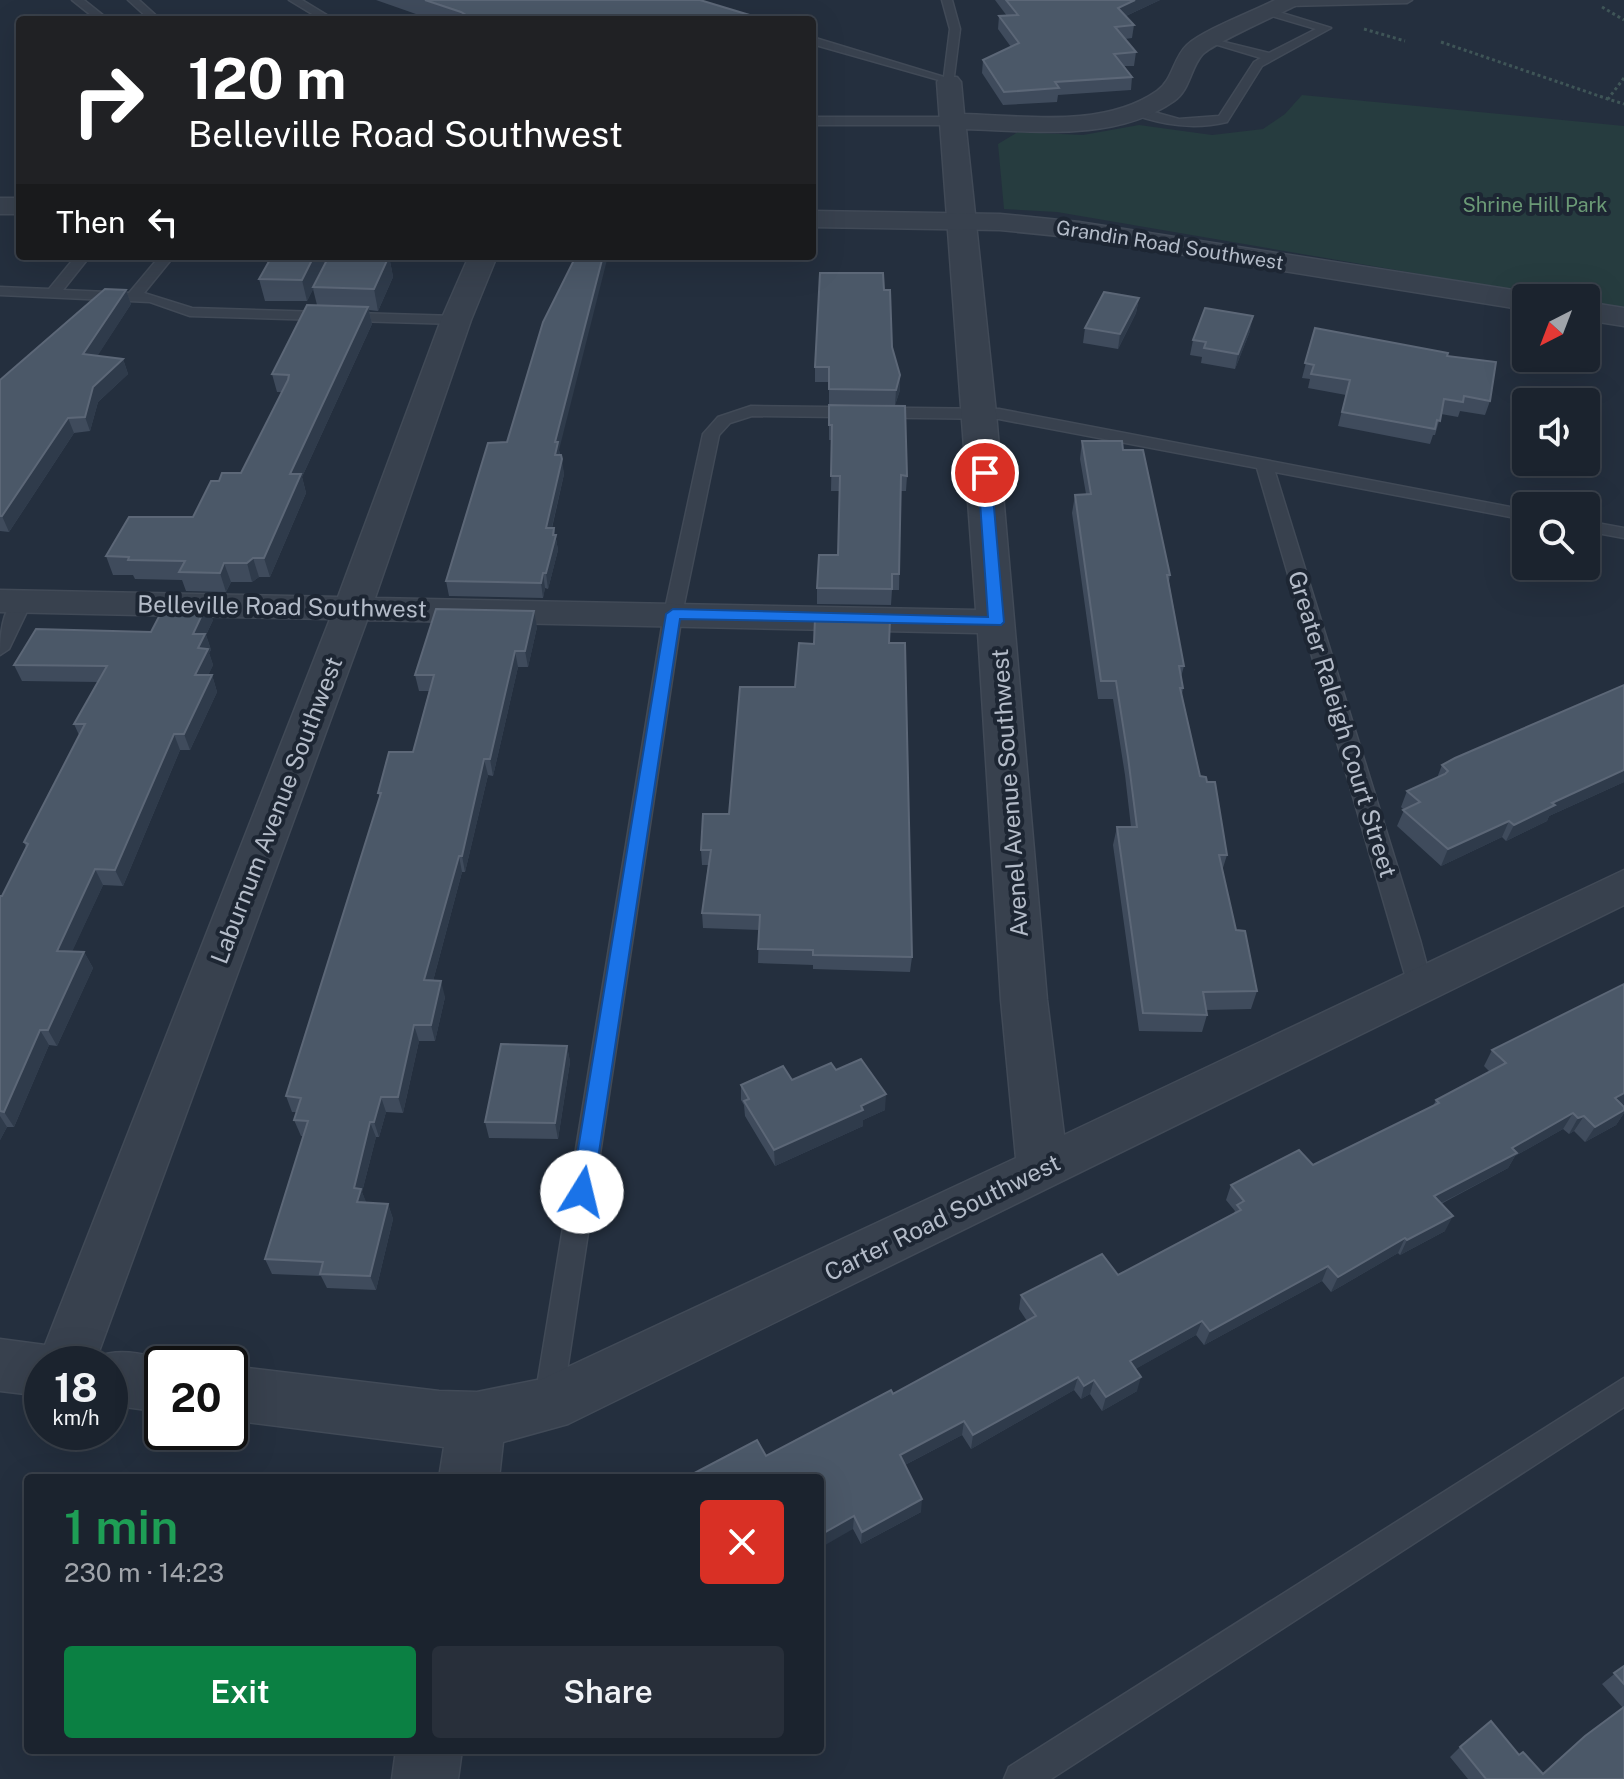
<!DOCTYPE html>
<html lang="en">
<head>
<meta charset="utf-8">
<style>
	:root { --surface:#1b232e; --page:#282f3a; --text:#f1f3f6; --muted:#a0a4aa; --line:#39404a; --accent:#0b8043 }
	body { margin:0; font-family:"Public Sans",sans-serif; background:var(--page); color:var(--text); height:100vh; display:flex; flex-direction:column; font-size:30px; white-space:nowrap }
	* { box-sizing:border-box; margin:0 }
	p { font-size:26px; color:var(--muted) }
	.icon { flex:none; width:44px; height:44px; fill:none; stroke:currentColor; stroke-width:2; stroke-linecap:round; stroke-linejoin:round }
	.map { position:relative; flex:1; overflow:hidden }
	.details { position:absolute; left:24px; top:1474px; width:800px; height:280px; display:flex; flex-direction:column; background:var(--surface); border-radius:8px; box-shadow:0 8px 32px #0002,0 0 0 2px var(--line) }
	.details>* { flex:none }
	.banner { position:absolute; left:16px; top:16px; width:800px; height:244px; border-radius:8px; box-shadow:0 8px 32px #0002,0 0 0 2px var(--line); background:#202124; color:#fff; overflow:hidden }
	.needle { width:52px; rotate:222deg }
	.controls { position:absolute; left:1512px; top:284px; display:grid; gap:16px }
	.controls a { display:grid; place-items:center; width:88px; height:88px; border-radius:8px; background:var(--surface); box-shadow:0 8px 32px #0002,0 0 0 2px var(--line); font-size:40px }
	.speed { position:absolute; left:24px; top:1346px; display:flex; gap:16px; font-size:40px; font-weight:700; text-align:center }
	.speed>* { display:grid; place-content:center; width:104px; height:104px; border-radius:50%; background:var(--surface); box-shadow:0 8px 32px #0002,0 0 0 2px var(--line); line-height:1 }
	.speed small { font-size:20px; font-weight:400 }
	.speed .limit { border:4px solid #111; border-radius:12px; background:#fff; color:#111 }
	.pin { position:absolute; display:grid; place-items:center; width:68px; height:68px; color:#fff; margin:-34px; border:4px solid #fff; border-radius:50%; box-shadow:0 2px 8px #0007 }
	.me { position:absolute; width:88px; margin:-44px; rotate:9deg; stroke-linejoin:round; filter:drop-shadow(0 0 6px #0008) }
	.turn { display:flex; align-items:center; gap:28px; height:168px; padding:0 40px; font-size:36px }
	.turn .icon { width:104px; height:104px; stroke-width:2.5 }
	.turn b { display:block; font-size:56px; line-height:68px }
	.then { display:flex; align-items:center; height:76px; padding:0 40px; background:#0003; gap:16px; font-size:30px }
	.round { display:grid; place-items:center; flex:none; width:84px; height:84px; border-radius:8px; background:var(--page) }
	.headline { display:flex; align-items:center; justify-content:space-between; height:136px; padding:0 40px }
	h1 { font-size:48px; font-weight:600; line-height:60px; color:#1e9e55 }
	.action { display:flex; gap:16px; margin-top:auto; padding:16px 40px }
	.action a { flex:1; height:92px; border-radius:8px; background:var(--accent); color:#fff; font-size:32px; font-weight:600; line-height:92px; text-align:center }
	.action a+a { background:var(--page); color:var(--text) }
	.map>svg:first-child { display:block }
	.green { fill:#263c3f }
	.lines { fill:none; stroke-linecap:round; stroke-linejoin:round }
	.service-casing { stroke:#414a57; stroke-width:3 }
	.minor-casing { stroke:#414a57; stroke-width:3 }
	.tertiary-casing { stroke:#414a57; stroke-width:3 }
	.path { stroke:#3f5557; stroke-width:3; stroke-dasharray:3 3; stroke-linecap:butt }
	.service { fill:#38414e; fill-rule:evenodd }
	.minor { fill:#38414e; fill-rule:evenodd }
	.tertiary { fill:#38414e; fill-rule:evenodd }
	.wall { fill:#3f4b5c }
	.shaded-wall { fill:#2f3b4b }
	.building { fill:#4b5868; stroke:#5c6777; stroke-width:2 }
	.route { fill:#1a73e8; stroke:#114b97; stroke-width:2 }
	.labels { text-anchor:middle; dominant-baseline:central; stroke-width:8; stroke-linejoin:round; paint-order:stroke }
	.far-park-label { font-size:20px; fill:#6b9a76; stroke:#1d2633 }
	.far-street-label { font-size:20px; fill:#b4bcc9; stroke:#1d2633 }
	.street-label { font-size:24px; fill:#b4bcc9; stroke:#1d2633 }
</style>
</head>
<body>
<div class="map">
<svg width="1624" height="1779" viewBox="0 0 1624 1779">
	<rect width="100%" height="100%" fill="#242f3e"/>
	<path class="green" d="M1302 95 1624 126V309L1586 302V298H1559L1057 212 1004 209 998 144 1018 132 1083 135 1139 125 1212 135 1263 129 1285 114Z"/>
	<g class="lines">
		<g class="service-casing">
			<g id="service">
				<path d="M72 0H84L109 20H97Z"/>
				<path d="M128 0H139L161 20H150Z"/>
				<path d="M289 0H302L335 20H322Z"/>
				<path d="M942 0H952L960 29 953 84 812 44V37L944 77 950 29Z"/>
				<path d="M1412 0 1407 3 1287 6 1282 3 1286 0Z"/>
				<path d="M1269 9 1331 28 1262 66 1227 122C1193 130 1164 125 1132 114V108L1136 107 1179 119 1219 116 1254 62 1261 58 1208 42V38L1269 53 1316 29 1265 14V10Z"/>
				<path d="M812 117H953L959 121 953 125H812Z"/>
				<path d="M76 256H90L63 290 129 293 160 256H174L144 293 192 308 456 316 463 320 456 324 190 316 150 302 0 295V287L49 289Z"/>
				<path d="M751 406 999 409 1526 510V520L1275 472 1420 940 1432 985 1428 991 1420 994 1412 991 1408 985 1257 468 999 419 752 416 730 423 719 435 682 614 562 1404 558 1414 548 1418 538 1414 534 1404 664 614 703 434 718 417Z"/>
				<path d="M1586 521 1624 528V538L1586 531Z"/>
				<path d="M23 595 32 601 9 649 0 655C0 637 2 601 23 595Z"/>
				<path d="M1624 1378V1407L1051 1779H1004L1009 1767Z"/>
			</g>
		</g>
		<g class="minor-casing">
			<g id="minor">
				<path d="M1275 0H1303L1299 4C1282 13 1211 44 1202 55 1190 69 1190 90 1174 101 1116 142 1033 131 966 129L996 413 1047 1000 1064 1135 1624 870V905L568 1424 503 1442 499 1478H439L444 1447 230 1420V1366L439 1391 477 1392 542 1379 1016 1158 1001 1000 978 633 367 620 97 1357C120 1347 154 1355 177 1364H162V1412L110 1405V1364H42V1396L0 1391V1339L45 1345 330 619 0 612V590L338 597 441 320 469 256H497L471 320 375 598 976 610 937 82 941 77H957L961 82 964 114C1026 116 1104 128 1157 91 1173 80 1173 58 1187 45 1203 30 1254 11 1275 0Z"/>
				<path d="M396 1750H462L458 1779H392Z"/>
			</g>
		</g>
		<g class="tertiary-casing">
			<g id="tertiary">
				<rect x="0" y="198" width="20" height="16"/>
				<path d="M812 211 1000 214 1079 222 1526 292 1538 298H1526V310L1079 238 1000 230 812 227Z"/>
				<path d="M1586 302 1624 308V326L1586 320Z"/>
			</g>
		</g>
		<g class="path">
			<path d="M1602 7 1624 20"/>
			<path d="M1364 29 1405 41"/>
			<path d="M1441 42 1608 99"/>
			<path d="M1624 78 1608 99 1624 104"/>
		</g>
		<use href="#service" class="service"/>
		<use href="#minor" class="minor"/>
		<use href="#tertiary" class="tertiary"/>
	</g>
	<g class="wall">
		<path d="M376 0H700L766 20H433Z"/>
		<path d="M995 0H1160L1126 16 1134 25 1132 38 1125 39 1136 52 1134 66H1124L1132 77 1131 90 1058 95 1057 102 1003 105 982 73 983 60 1011 47 998 29 999 16H1007Z"/>
		<path d="M389 256 393 277 378 311 369 310 372 324 302 477 306 493 270 577H259L252 582H231L226 592 186 591 182 580 135 579 133 575H113L106 556 193 517 219 481 241 473 282 392H277L272 374 317 305 313 289 307 301H265L259 279Z"/>
		<path d="M126 290 131 304 97 356 123 359 128 374 98 402 90 431 74 433 9 532 0 531V380Z"/>
		<path d="M884 290 892 347 900 375V390L895 405 829 404V382H815V367Z"/>
		<path d="M1139 298 1136 313 1118 349 1083 343 1085 328Z"/>
		<path d="M1315 328 1447 356 1490 401 1485 415 1460 411 1458 417 1441 414 1435 435H1433L1430 444 1338 426 1346 395 1308 388 1310 379 1302 378Z"/>
		<path d="M1250 331 1235 369 1201 363 1202 357 1190 355 1193 340Z"/>
		<path d="M829 405 907 476 906 491H901L899 590H892L891 605 817 604V588L838 555 840 491H831L832 440H829Z"/>
		<path d="M1082 441 1123 450 1170 575 1169 582 1184 666 1181 677 1183 688 1182 695 1200 776 1227 855 1222 871 1236 930 1257 991 1251 1009 1206 1010 1207 1015 1202 1032 1139 1031 1113 845 1117 827H1131L1125 775 1113 699H1098L1072 513 1075 495 1086 494 1080 459Z"/>
		<path d="M559 450 564 474 552 528H554L558 550 548 589 545 588 543 598 449 596 446 581Z"/>
		<path d="M213 620 206 635 211 650 209 653 213 665 208 675H212L217 692 190 750H180L123 886 103 885 72 951 84 952 93 968 57 1046 49 1045 14 1127H7L0 1140V896H2L26 847 24 842 79 735 74 724 98 682 22 681 14 665 151 632Z"/>
		<path d="M537 627 528 667H518L493 776 488 775 465 872H462L433 981 445 997 435 1041H419L403 1113 386 1112 379 1137H376L362 1192 366 1203 388 1204 393 1219 376 1290 327 1288 321 1276 272 1274 265 1259 303 1136H301L294 1120 297 1112H292L286 1096 380 798 378 793 413 752 429 691H419L415 675Z"/>
		<path d="M889 643 912 957 910 972 813 969V965L758 963 759 930 703 928 702 913 708 865H702L701 850 729 814Z"/>
		<path d="M1624 685V782L1549 816 1547 821 1506 841 1502 837 1441 866 1397 826 1404 810 1401 807 1407 791 1437 778 1442 765Z"/>
		<path d="M1624 984V1104L1622 1105 1624 1107V1113L1616 1125 1585 1142 1574 1131 1569 1134 1563 1129 1515 1156 1508 1168 1441 1204 1445 1231 1400 1255 1398 1253 1331 1292 1322 1281 1204 1345 1196 1335 1135 1369 1137 1391 1102 1411 1090 1394 1081 1399 1074 1390 971 1449 962 1435 905 1465 921 1512 861 1544 853 1529 766 1456 893 1394 1027 1321 1019 1309 1021 1295 1118 1275 1233 1214 1235 1211 1226 1200 1231 1185 1313 1165 1433 1106 1436 1100 1490 1072 1484 1066 1492 1050Z"/>
		<path d="M567 1046 570 1062 558 1139 489 1138 485 1122Z"/>
		<path d="M836 1070 885 1110 863 1120V1126L775 1166 745 1116 744 1105 741 1100V1085L792 1080Z"/>
		<path d="M1624 1666V1779H1468L1450 1757 1460 1747 1519 1755 1542 1774 1585 1736 1623 1708 1602 1684Z"/>
	</g>
	<g class="shaded-wall">
		<path d="M1135 0H1160L1117 20 1118 8Z"/>
		<path d="M815 35V54L812 55V36Z"/>
		<path d="M314 256H330L307 301 302 280Z"/>
		<path d="M389 256 393 277 378 311 374 289Z"/>
		<path d="M603 256H608L559 450 560 457 555 455V442Z"/>
		<path d="M126 290 131 304 89 369 83 354Z"/>
		<path d="M1139 298 1136 313 1118 349 1120 334Z"/>
		<path d="M368 307 372 324 302 477 306 493 270 577 264 558 290 474Z"/>
		<path d="M1253 316 1250 331 1235 369 1238 354Z"/>
		<path d="M123 359 128 374 98 402 90 431 85 417 93 387Z"/>
		<path d="M900 375V390L895 405 896 390Z"/>
		<path d="M68 418 74 433 9 532 2 516Z"/>
		<path d="M562 459 564 474 548 544 546 528Z"/>
		<path d="M554 528 558 550 548 589 546 573Z"/>
		<path d="M253 558 259 577 252 582 247 563Z"/>
		<path d="M224 563 231 582 226 592 220 573Z"/>
		<path d="M543 573 545 588 543 598 541 583Z"/>
		<path d="M207 604 213 620 206 635 211 650 209 653 213 665 201 691 195 675 193 634Z"/>
		<path d="M534 611 537 627 528 667 525 651Z"/>
		<path d="M515 651 518 667 493 776 490 759Z"/>
		<path d="M212 675 217 692 190 750 184 734Z"/>
		<path d="M174 734 180 750 123 886 115 870Z"/>
		<path d="M484 759 488 775 465 872 462 856Z"/>
		<path d="M1624 770V782L1549 816 1547 821 1506 841 1514 825 1552 803Z"/>
		<path d="M1509 821 1502 837 1441 866 1448 849Z"/>
		<path d="M459 856 462 872 429 996 424 980Z"/>
		<path d="M95 869 103 885 65 967 57 951Z"/>
		<path d="M84 952 93 968 57 1046 48 1030Z"/>
		<path d="M441 981 445 997 435 1041 431 1025Z"/>
		<path d="M414 1025 419 1041 403 1113 398 1097Z"/>
		<path d="M40 1030 49 1045 14 1127 4 1112Z"/>
		<path d="M567 1046 570 1062 558 1139 555 1123Z"/>
		<path d="M1624 1093V1104L1605 1114 1615 1098Z"/>
		<path d="M886 1094 885 1110 863 1120V1126L775 1166 774 1150Z"/>
		<path d="M381 1097 386 1112 379 1137 374 1122Z"/>
		<path d="M1624 1110V1113L1616 1125 1585 1142 1595 1127Z"/>
		<path d="M1573 1113 1563 1129 1515 1156 1508 1168 1426 1211 1434 1196 1512 1148Z"/>
		<path d="M0 1116 7 1127 0 1140Z"/>
		<path d="M1584 1116 1574 1131 1569 1134 1578 1118Z"/>
		<path d="M370 1122 376 1137 362 1192 367 1204 357 1202 354 1188Z"/>
		<path d="M388 1204 393 1219 376 1290 370 1276Z"/>
		<path d="M1453 1216 1445 1231 1400 1255 1407 1240Z"/>
		<path d="M1405 1238 1398 1253 1331 1292 1338 1277Z"/>
		<path d="M1328 1266 1322 1281 1204 1345 1210 1331Z"/>
		<path d="M1202 1321 1196 1335 1125 1375 1130 1361Z"/>
		<path d="M1078 1377 1074 1390 971 1449 973 1435Z"/>
		<path d="M1141 1377 1137 1391 1102 1411 1106 1397Z"/>
		<path d="M1094 1380 1090 1394 1081 1399 1084 1386Z"/>
		<path d="M964 1421 962 1435 899 1468 900 1455Z"/>
		<path d="M922 1499 921 1512 861 1544 862 1532Z"/>
		<path d="M854 1516 853 1529 820 1548V1535Z"/>
	</g>
	<g class="building">
		<path d="M425 0H700L766 20H474L461 12Z"/>
		<path d="M1006 0H1135L1118 8 1134 25 1115 27 1136 52 1114 54 1132 77 1055 82 1059 88 1004 92 983 60 1019 43 999 16 1018 15Z"/>
		<path d="M272 256H314L302 280 259 279Z"/>
		<path d="M329 256H389L374 289 313 287Z"/>
		<path d="M576 256H603L555 442H558L555 455H561L562 459 546 528H554L553 535H556L546 573H543L541 583 446 581 488 443 507 442 543 322Z"/>
		<path d="M820 273H883L884 290H890L892 347 900 375 896 390 829 389V367H815Z"/>
		<path d="M105 289 126 290 83 354 123 359 93 387 85 417 68 418 2 516H0V380Z"/>
		<path d="M1104 292 1139 298 1120 334 1085 328Z"/>
		<path d="M307 305 368 307 290 474H301L264 558H253L247 563H224L220 573 179 572 185 561 128 560 129 557 106 556 129 517H193L211 481H219L222 473H241L288 380 289 375 272 374Z"/>
		<path d="M1205 308 1253 316 1238 354 1204 348 1206 342 1193 340Z"/>
		<path d="M1315 328 1448 353 1447 356 1496 362 1490 401 1464 396 1463 402 1444 399 1440 421 1437 420 1435 429 1342 412 1350 380 1311 374 1314 365 1305 363Z"/>
		<path d="M829 405 905 406 907 476 901 475 899 574H892V589L817 588 819 555H838L840 476H831L832 425H829Z"/>
		<path d="M1082 441H1122L1123 450H1143L1170 575H1167L1184 666H1179L1183 688H1180L1200 776 1206 777 1207 782H1215L1227 855H1219L1236 930 1245 931 1257 991 1203 992 1207 1015 1143 1013 1117 827H1137L1128 757 1116 681H1101L1075 495 1091 494Z"/>
		<path d="M166 603 207 604 193 634H205L198 648 208 649 195 675H212L184 734H174L115 870 95 869 57 951 84 952 48 1030H40L4 1112 0 1111V896H2L28 844 24 842 85 724H74L107 666 14 665 36 629 151 632Z"/>
		<path d="M436 609 534 611 525 651H515L490 759H484L462 856H459L424 980 441 981 431 1025H414L398 1097H381L374 1122H370L354 1188 361 1189 357 1202 388 1204 370 1276 320 1274 323 1262 265 1259 308 1121 294 1120 301 1098 286 1096 381 793H378L389 752H413L434 675H415Z"/>
		<path d="M815 618 890 619 889 643H905L912 957 813 955V950L758 949 760 915 702 913 711 850H701L703 814H729L740 687H795L799 643 814 644Z"/>
		<path d="M1624 685V770L1552 803 1555 805 1514 825 1509 821 1448 849 1403 810 1420 802 1407 791 1445 774 1448 771 1442 765 1455 758Z"/>
		<path d="M1624 984V1093L1615 1098 1624 1107V1110L1595 1127 1584 1116 1578 1118 1573 1113 1512 1148 1517 1153 1434 1196 1453 1216 1407 1240 1405 1238 1338 1277 1328 1266 1210 1331 1202 1321 1130 1361 1141 1377 1106 1397 1094 1380 1084 1386 1078 1377 973 1435 964 1421 900 1455 922 1499 862 1532 854 1516 820 1535V1478H685L757 1440 766 1456 891 1390 893 1394 1036 1316 1021 1295 1102 1254 1118 1275 1241 1210 1237 1205 1244 1201 1231 1185 1299 1150 1313 1165 1439 1103 1436 1100 1506 1063 1492 1050Z"/>
		<path d="M501 1044 567 1046 555 1123 485 1122Z"/>
		<path d="M861 1059 886 1094 861 1106 863 1110 774 1150 744 1101 749 1099 741 1085 783 1066 792 1080 831 1063 836 1070Z"/>
		<path d="M1624 1666V1684L1614 1673Z"/>
		<path d="M1624 1707V1779H1486L1460 1747 1491 1721 1519 1755 1523 1752 1543 1774 1585 1736Z"/>
	</g>
	<path class="route" d="M985 469 991 473 1004 622 1001 625 680 619 593 1192 589 1199 582 1201 574 1199 571 1192 666 614 673 609 988 617 978 473Z"/>
	<g class="labels">
		<g class="far-park-label">
			<text x="1535" y="205">Shrine Hill Park</text>
		</g>
		<g class="far-street-label">
			<text transform="translate(1170 245) rotate(9)">Grandin Road Southwest</text>
		</g>
		<g class="street-label">
			<text transform="translate(282 606) rotate(1)">Belleville Road Southwest</text>
			<text transform="translate(1343 724) rotate(73)">Greater Raleigh Court Street</text>
			<text transform="translate(1009 793) rotate(-94)">Avenel Avenue Southwest</text>
			<text transform="translate(276 810) rotate(-69)">Laburnum Avenue Southwest</text>
			<text transform="translate(942 1217) rotate(-26)">Carter Road Southwest</text>
		</g>
	</g>
</svg>
<div class="controls">
<a><svg class="needle" viewBox="-14 -14 28 28"><path d="M0-13l5 13h-10z" fill="#e53935"/><path d="M0 13l5-13h-10z" fill="#a0a4aa"/></svg></a>
<a><svg class="icon" aria-label="sound" viewBox="0 0 24 24"><path d="M4 9h4l5-4v14l-5-4H4zM17 9q2 3 0 6"/></svg></a>
<a><svg class="icon" aria-label="search" viewBox="0 0 24 24"><circle cx="10" cy="10" r="6"/><path d="M15 15l6 6"/></svg></a>
</div>
<div class="speed"><div>18<small>km/h</small></div><div class="limit">20</div></div>
<div class="pin" style="left:985px;top:473px;background:#d93025"><svg class="icon" aria-label="arrive" viewBox="0 0 24 24"><path d="M6 21V4h12l-3 4 3 4H6"/></svg></div>
<svg class="me" style="left:582px;top:1192px" viewBox="-20 -20 40 40"><circle r="19" fill="#fff"/><path d="M0-13L10 11 0 6-10 11z" fill="#1a73e8"/></svg>
<div class="banner">
<div class="turn"><svg class="icon" aria-label="right" viewBox="0 0 24 24"><path d="M7 20v-9h11M14 6l5 5-5 5"/></svg><div><b>120 m</b>Belleville Road Southwest</div></div>
<div class="then">Then<svg class="icon" aria-label="left" viewBox="0 0 24 24"><path d="M17 20v-9H6M10 6l-5 5 5 5"/></svg></div>
</div>
<section class="details">
<div class="headline"><div><h1>1 min</h1><p>230 m · 14:23</p></div><a class="round" style="background:#d93025;color:#fff"><svg class="icon" aria-label="close" viewBox="0 0 24 24"><path d="M6 6l12 12M18 6L6 18"/></svg></a></div>
<div class="action"><a>Exit</a><a>Share</a></div>
</section>
</div>
</body>
</html>
